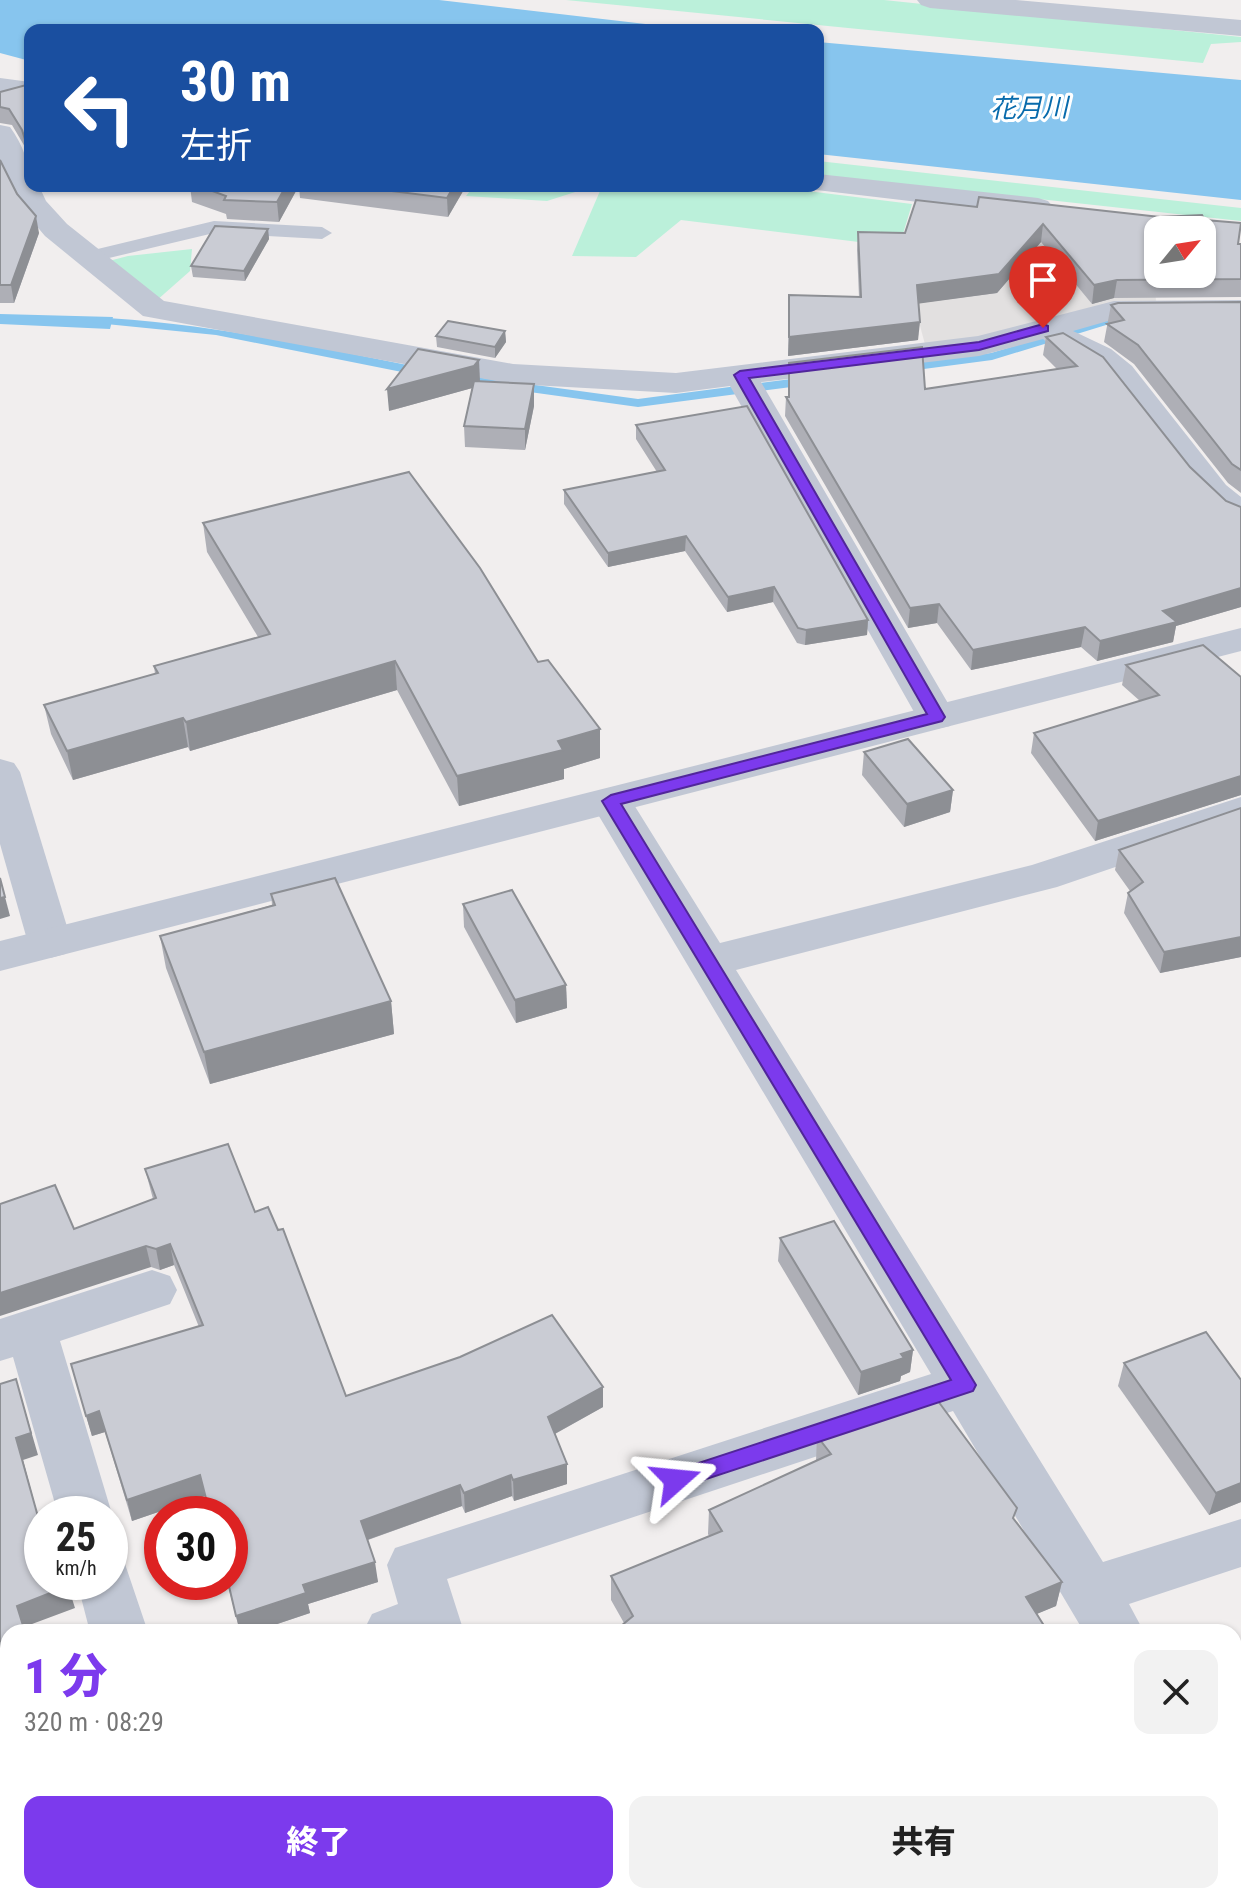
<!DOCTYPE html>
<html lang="ja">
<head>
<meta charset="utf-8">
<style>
	:root { --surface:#fff; --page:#f2f2f2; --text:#222; --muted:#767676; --accent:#7c3aed }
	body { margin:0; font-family:"Roboto Condensed","Noto Sans JP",sans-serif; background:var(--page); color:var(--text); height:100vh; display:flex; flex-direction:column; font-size:30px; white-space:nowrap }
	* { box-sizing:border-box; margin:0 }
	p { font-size:26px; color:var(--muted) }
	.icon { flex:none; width:44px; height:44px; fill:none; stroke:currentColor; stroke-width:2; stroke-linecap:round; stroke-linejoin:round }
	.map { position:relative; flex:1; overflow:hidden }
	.sheet { position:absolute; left:0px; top:1624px; width:1242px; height:280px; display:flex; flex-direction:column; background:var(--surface); border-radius:24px 24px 0 0; box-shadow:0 2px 6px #0004 }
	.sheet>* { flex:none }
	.guide { position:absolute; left:24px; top:24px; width:800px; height:168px; border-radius:16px; box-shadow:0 2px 6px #0004; background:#1a4fa0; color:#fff; overflow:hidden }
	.needle { width:52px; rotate:60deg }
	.fabs { position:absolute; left:1144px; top:216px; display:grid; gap:16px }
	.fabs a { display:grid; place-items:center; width:72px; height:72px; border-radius:16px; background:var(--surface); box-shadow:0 2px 6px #0004; font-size:40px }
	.speed { position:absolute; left:24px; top:1496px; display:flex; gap:16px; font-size:40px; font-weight:700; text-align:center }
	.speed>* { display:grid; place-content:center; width:104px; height:104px; border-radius:50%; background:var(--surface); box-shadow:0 2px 6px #0004; line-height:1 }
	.speed small { font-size:20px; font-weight:400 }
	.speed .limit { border:12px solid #d22; background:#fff; color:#111 }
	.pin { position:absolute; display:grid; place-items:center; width:68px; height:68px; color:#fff; margin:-82px -34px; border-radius:50% 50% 50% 0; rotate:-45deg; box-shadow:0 0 8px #0007 }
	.pin .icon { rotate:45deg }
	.me { position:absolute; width:88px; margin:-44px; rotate:72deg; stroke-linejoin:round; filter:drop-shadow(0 0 6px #0008) }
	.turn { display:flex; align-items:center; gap:28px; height:168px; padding:0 24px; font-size:36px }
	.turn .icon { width:104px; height:104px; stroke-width:2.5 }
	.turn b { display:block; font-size:56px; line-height:68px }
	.round { display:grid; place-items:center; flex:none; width:84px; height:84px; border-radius:16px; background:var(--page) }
	.overview { display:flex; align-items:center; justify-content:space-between; height:136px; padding:0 24px }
	h1 { font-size:48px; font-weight:800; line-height:60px; color:var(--accent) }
	.action { display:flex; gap:16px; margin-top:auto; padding:16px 24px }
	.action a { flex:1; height:92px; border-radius:16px; background:var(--accent); color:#fff; font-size:32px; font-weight:800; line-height:92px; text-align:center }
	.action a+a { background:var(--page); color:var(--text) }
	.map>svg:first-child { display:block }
	.education { fill:#e2e0e0 }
	.green { fill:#bbf0da }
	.water { fill:#87c5ee }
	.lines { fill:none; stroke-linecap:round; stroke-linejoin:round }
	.stream { fill:#87c5ee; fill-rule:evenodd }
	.service { fill:#c1c7d4; fill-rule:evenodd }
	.minor { fill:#c1c7d4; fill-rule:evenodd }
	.tertiary { fill:#c1c7d4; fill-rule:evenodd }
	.wall { fill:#aeafb6 }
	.shaded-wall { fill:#8d8f94 }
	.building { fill:#caccd4; stroke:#8d8f94; stroke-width:2; fill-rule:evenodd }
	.route { fill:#7c3aed; stroke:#51269a; stroke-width:2 }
	.labels { text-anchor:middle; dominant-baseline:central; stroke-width:6; stroke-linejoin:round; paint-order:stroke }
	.far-water-label { font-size:26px; font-style:italic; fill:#086bac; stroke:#fff }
</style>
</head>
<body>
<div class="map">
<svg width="1241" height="1904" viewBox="0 0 1241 1904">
	<rect width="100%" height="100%" fill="#f1eeee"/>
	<path class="education" d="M1153 223 1156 303 926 348 900 251Z"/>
	<g class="green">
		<path d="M566 0H884L1241 37V42L1211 44 1203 63Z"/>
		<path d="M818 161 1241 208V221L818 175Z"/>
		<path d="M474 186H594L547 201 466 196Z"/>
		<path d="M615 186H767L912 204 899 247 681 220 636 257 572 256 600 191Z"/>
		<path d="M192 249 190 271 156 301 101 263 128 256Z"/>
	</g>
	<g class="water">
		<path d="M0 0H439L697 30H30V61L0 53Z"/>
		<path d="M818 42 1241 80V200L818 154Z"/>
		<path d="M0 314 113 317 110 329 0 324Z"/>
	</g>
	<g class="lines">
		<g class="stream">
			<path d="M1128 316 1132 317V321L1106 325 992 360 901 372 895 368 901 364 991 353 1101 320Z"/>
			<path d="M90 317C203 322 312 346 422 368L428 372 422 376 216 335 86 322 84 320Z"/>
			<path d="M461 375 638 399 807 377 813 381 807 385 638 407 457 382V376Z"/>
		</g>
		<path class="service" d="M214 221 322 227 332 233 322 239 214 233 88 263 78 257 81 253Z"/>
		<g class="minor">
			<path d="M917 0H1016L1241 20V36L930 8 921 5Z"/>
			<path d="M0 78 30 82V98L0 94Z"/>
			<path d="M0 125 10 127C23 145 30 164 30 186H39L46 201 67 224 164 301 513 364 676 373 978 336 1114 301 1241 300V318L1115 319 1073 331 1111 349 1132 366 1226 485 1241 497V526C1197 515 1142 417 1110 381 1091 360 1062 357 1043 339L979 356 761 382 956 717 950 726 936 729 922 726 730 386 676 393 513 384 143 316 45 236 23 210 0 164Z"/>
			<path d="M818 174 1038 198 1048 201 1053 207 1048 213 1038 216 808 189 806 186H818Z"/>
			<path d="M0 759 14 763 20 772 72 943 65 954 50 958 35 954 28 943 0 844Z"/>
			<path d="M611 788 626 792 720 943 1032 865 1241 797V824L1057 887 736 970 1103 1562 1241 1519V1567L1129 1604 1144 1632H1084L953 1411 447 1579 464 1632H363L372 1614 398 1604 387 1565 395 1548 931 1374 590 801 596 792Z"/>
			<path d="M152 1270 170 1276 177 1290 170 1304 60 1341 112 1514 110 1519V1514H58L13 1357 0 1361V1319Z"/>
			<path d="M110 1559 125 1564 148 1632H90L77 1582H110Z"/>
			<path d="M1234 1760 1241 1763V1821L1234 1818Z"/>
			<path d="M339 1896H417L414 1904H336Z"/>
		</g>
		<path class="tertiary" d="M1241 628V651L0 971V941Z"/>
	</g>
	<g class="wall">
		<path d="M30 84V164L25 147 12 125 0 123V92Z"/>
		<path d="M0 160 39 233 14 303H0Z"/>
		<path d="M190 186H296V191L279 222 227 219 226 214 192 202Z"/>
		<path d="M299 186H466L448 217 300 198Z"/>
		<path d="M977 207 1205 220 1238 244H1241V297L1114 298 1092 304 1041 242 997 293 919 303 918 340 788 356 789 295 859 297 857 250 858 232 905 233Z"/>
		<path d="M268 229 269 239 245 281 193 277 191 266Z"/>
		<path d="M1241 302V493L1228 483 1134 364 1104 342 1111 305Z"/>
		<path d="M505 331 506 342 495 358 437 347 436 336Z"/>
		<path d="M1046 337 1226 501 1241 507V607L1176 626 1173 642 1097 661 1081 647 971 670 937 623 908 628 785 416 786 397H788L789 363 925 389 1057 369 1043 355Z"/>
		<path d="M480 381 534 406 525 450 465 447 464 426 472 388 389 411Z"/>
		<path d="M636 425 868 620 867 635 805 645 797 643 773 602 727 612 685 551 608 567 564 504V490L657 472 636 439Z"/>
		<path d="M203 523 538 662 600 729V758L564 769V779L459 806 397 690 190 751 188 747 73 780 51 734 44 705 155 674 154 666 258 637 207 552Z"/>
		<path d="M1126 665 1241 677V795L1095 841 1031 753 1034 733 1140 701 1122 685Z"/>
		<path d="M864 752 953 790 950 812 904 827 862 775Z"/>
		<path d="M1241 808V957L1160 973 1124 913 1128 893 1130 891 1115 870 1119 850Z"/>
		<path d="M271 894 391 1001 394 1034 210 1084 166 968 160 936 272 905Z"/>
		<path d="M463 904 566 985 567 1008 516 1023 464 927Z"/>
		<path d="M145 1169 255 1212 346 1396 603 1387V1407L555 1434 567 1464V1484L514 1501 512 1496 465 1513 462 1506 368 1540 378 1582 308 1604 310 1613 253 1632H240L227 1582H230V1514H209L205 1496 132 1521 105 1432 92 1436 71 1364 199 1327 174 1265 160 1270 151 1267 74 1229 153 1199Z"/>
		<path d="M780 1238 913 1350 910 1372 901 1376 900 1381 858 1395 778 1261Z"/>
		<path d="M1124 1363 1241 1380V1502L1209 1515 1118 1386Z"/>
		<path d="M817 1436 1015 1520 1062 1582 1056 1606 1036 1614 1048 1632H621V1626L624 1623 611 1600V1576L709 1536 708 1534 709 1510 816 1461Z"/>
		<path d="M642 1896H834L832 1904H645Z"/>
	</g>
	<g class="shaded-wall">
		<path d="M286 186H296V191L279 222 277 202Z"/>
		<path d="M454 186H466L448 217 447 198Z"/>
		<path d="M36 216 39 233 14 303 11 285Z"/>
		<path d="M1043 224 1041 242 997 293 916 304 917 285Z"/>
		<path d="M268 229 269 239 245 281 244 271Z"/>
		<path d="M1117 280 1114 298 1092 304 1094 285Z"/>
		<path d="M920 322 918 340 788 356 789 337Z"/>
		<path d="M505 331 506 342 495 358V347Z"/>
		<path d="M479 360 480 381 476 387 389 411 387 389Z"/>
		<path d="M534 384V406L525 450V429Z"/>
		<path d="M686 536 685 551 608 567V553Z"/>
		<path d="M774 587 773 602 727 612 728 597Z"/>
		<path d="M1241 588V607L1176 626 1173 642 1097 661 1100 641 1163 611Z"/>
		<path d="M939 604 937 623 908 628 910 608Z"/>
		<path d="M868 620 867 635 805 645 806 630Z"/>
		<path d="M1085 627 1081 647 971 670 973 650Z"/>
		<path d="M395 661 397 690 190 751 186 722Z"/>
		<path d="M183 718 188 747 73 780 67 751Z"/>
		<path d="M600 729V758L564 769V779L459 806 457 776 558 741Z"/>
		<path d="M1241 776V795L1095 841 1098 821Z"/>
		<path d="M953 790 950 812 904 827 907 804Z"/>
		<path d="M5 897 10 916 0 919V898Z"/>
		<path d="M1241 937V957L1160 973 1164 952Z"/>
		<path d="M566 985 567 1008 516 1023 515 1000Z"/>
		<path d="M391 1001 394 1034 210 1084 204 1052Z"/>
		<path d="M170 1244 174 1265 160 1270 156 1249Z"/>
		<path d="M146 1246 151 1267 0 1316V1293Z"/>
		<path d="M913 1350 910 1372 901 1376 900 1381 858 1395 861 1372Z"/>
		<path d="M16 1379 38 1455 23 1460 42 1531 16 1438Z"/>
		<path d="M603 1387V1407L549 1437 548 1417Z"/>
		<path d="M99 1411 105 1432 92 1436 86 1416Z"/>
		<path d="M567 1464V1484L514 1501 513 1480Z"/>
		<path d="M200 1475 205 1496 132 1521 127 1500Z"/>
		<path d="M511 1475 512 1496 465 1513 464 1493Z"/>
		<path d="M1241 1483V1502L1209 1515 1216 1493Z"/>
		<path d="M460 1485 462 1506 364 1541 361 1521Z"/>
		<path d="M375 1562 378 1582 308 1604 310 1613 253 1632H240L236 1616 303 1585Z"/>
		<path d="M1062 1582 1056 1606 1020 1621 1026 1597Z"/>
		<path d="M68 1586 75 1608 24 1627 25 1632 17 1606Z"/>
		<path d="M8 1723V1746L0 1749V1726Z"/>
		<path d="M820 1896H834L832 1904H802Z"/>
	</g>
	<g class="building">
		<path d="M30 84V152H29L22 130 9 109 0 107V92Z"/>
		<path d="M0 160 17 194 36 216 11 285H0Z"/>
		<path d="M199 186H286L277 202 224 200 226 196Z"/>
		<path d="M352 186H454L447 198Z"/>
		<path d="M979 197 1160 217 1202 215 1205 220 1241 223 1238 244H1241V279L1117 280 1094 285 1043 224 999 274 917 285 920 322 789 337V295L861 297 858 232 905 233 916 200 977 207ZM1158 230H1202V274H1158Z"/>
		<path d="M215 226 268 229 244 271 191 266Z"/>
		<path d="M1241 302V470L1232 464 1138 345 1107 324 1124 320 1111 305 1118 303Z"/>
		<path d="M448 321 505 331 495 347 436 336Z"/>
		<path d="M1063 333 1103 357 1190 467 1226 501 1241 507V588L1163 611 1177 622 1100 641 1085 627 973 650 939 604 910 608 786 397H789V363L922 347 925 389 1077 366 1046 337Z"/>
		<path d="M418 349 479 360 474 366 387 389Z"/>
		<path d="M474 381 534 384 525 429 464 426Z"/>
		<path d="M747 406 868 620 806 630 798 628 774 587 728 597 686 536 608 553 564 490 665 470 636 425Z"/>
		<path d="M409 472 480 568 538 662 548 660 600 729 558 741 563 750 457 776 395 661 186 722 183 718 67 751 44 705 158 673 154 666 270 634 203 523Z"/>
		<path d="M1203 645 1241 677V776L1098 821 1034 733 1159 695 1126 665Z"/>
		<path d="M908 739 953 790 907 804 864 752Z"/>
		<path d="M1241 808V937L1164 952 1128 893 1143 882 1119 850Z"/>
		<path d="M0 878 5 897 0 898Z"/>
		<path d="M335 878 391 1001 204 1052 160 936 275 905 271 894Z"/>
		<path d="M512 890 566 985 515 1000 463 904Z"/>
		<path d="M228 1144 255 1212 268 1207 278 1230 283 1229 346 1396 460 1357 552 1315 603 1387 548 1417 567 1464 513 1480 511 1475 464 1493 460 1485 361 1521 375 1562 303 1585 306 1593 236 1616 228 1582H230V1514H210L200 1475 127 1500 99 1411 86 1416 71 1364 203 1325 170 1244 156 1249 146 1246 0 1293V1204L55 1185 74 1229 156 1198 145 1169Z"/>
		<path d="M834 1221 913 1350 901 1354 904 1358 861 1372 780 1238Z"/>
		<path d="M1206 1332 1241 1380V1483L1216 1493 1124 1363Z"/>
		<path d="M16 1379 31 1433 16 1438 42 1531V1582H67L68 1586 17 1606 25 1632H8V1723L0 1726V1384Z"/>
		<path d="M935 1397 1017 1508 1013 1518 1062 1582 1026 1597 1048 1632H624L621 1626 633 1616 611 1576 722 1531 709 1510 831 1454 817 1436Z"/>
		<path d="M8 1835V1896H90L92 1904H0V1838Z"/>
		<path d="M396 1896H442L446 1904H398Z"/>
		<path d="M652 1896H820L802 1904H656Z"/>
		<path d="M502 1897 505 1904H486Z"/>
	</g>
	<path class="route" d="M1043 324 1048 326V331L979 350 749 378 945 717 942 721 621 804 976 1385 973 1391 676 1489 668 1487 664 1480 668 1473 951 1380 602 801 611 795 927 714 734 375 740 371 979 342Z"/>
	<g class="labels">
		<g class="far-water-label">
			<text transform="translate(1029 108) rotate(-1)">花月川</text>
		</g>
	</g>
</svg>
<div class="fabs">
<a><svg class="needle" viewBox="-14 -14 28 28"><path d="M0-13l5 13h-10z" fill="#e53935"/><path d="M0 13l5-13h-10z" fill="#767676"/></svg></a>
</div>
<div class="speed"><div>25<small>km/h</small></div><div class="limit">30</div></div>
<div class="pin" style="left:1043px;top:328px;background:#d93025"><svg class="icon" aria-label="arrive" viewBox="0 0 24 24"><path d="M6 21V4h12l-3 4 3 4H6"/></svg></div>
<svg class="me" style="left:676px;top:1480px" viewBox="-20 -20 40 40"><path d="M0-17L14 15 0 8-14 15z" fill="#7c3aed" stroke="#fff" stroke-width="4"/></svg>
<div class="guide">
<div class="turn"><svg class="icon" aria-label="left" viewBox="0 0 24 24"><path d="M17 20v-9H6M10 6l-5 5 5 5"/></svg><div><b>30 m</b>左折</div></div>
</div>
<section class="sheet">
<div class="overview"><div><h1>1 分</h1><p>320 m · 08:29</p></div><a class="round"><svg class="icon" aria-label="close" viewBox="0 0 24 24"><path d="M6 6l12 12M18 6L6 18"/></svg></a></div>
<div class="action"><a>終了</a><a>共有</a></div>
</section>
</div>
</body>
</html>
